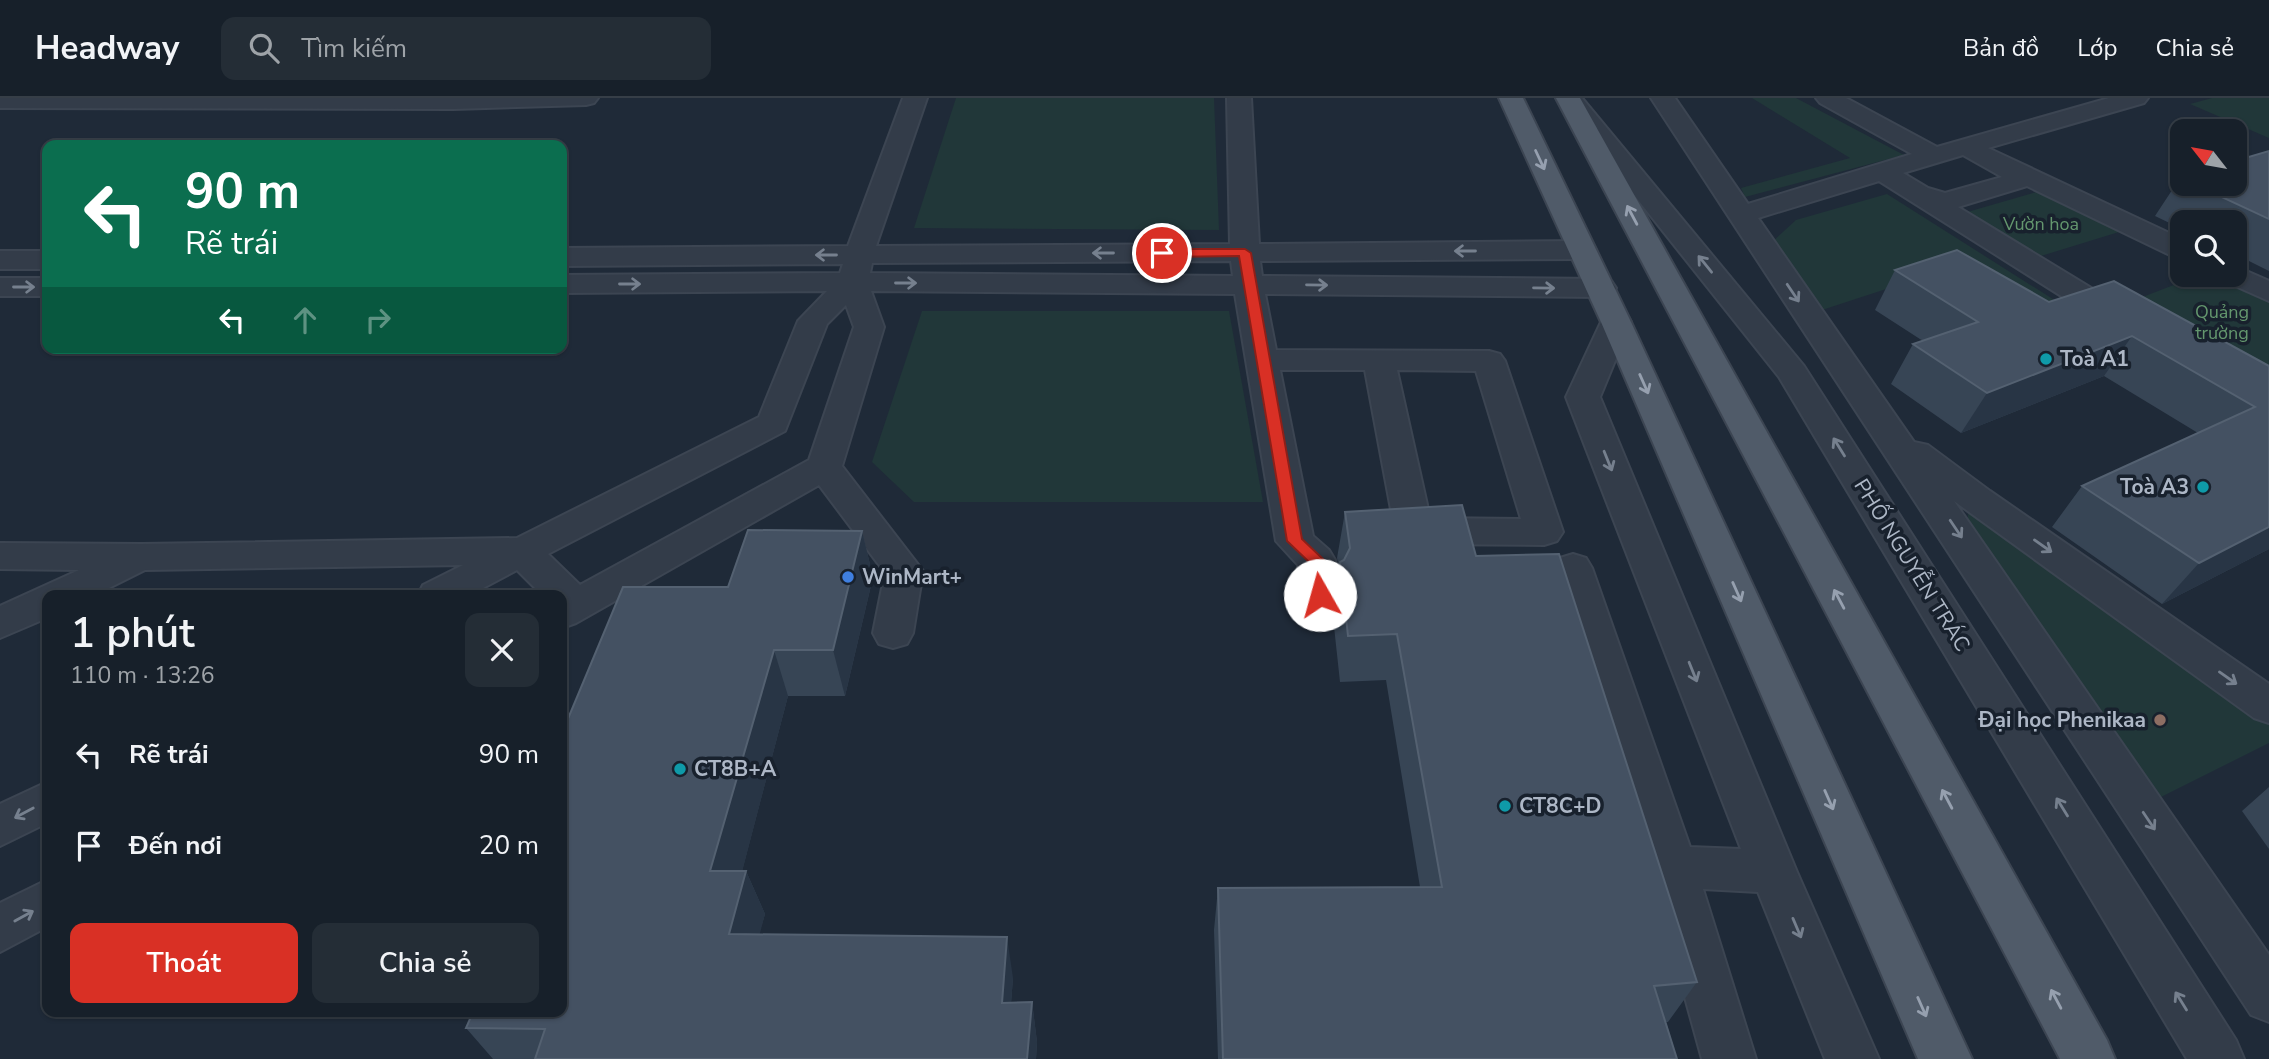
<!DOCTYPE html>
<html lang="vi">
<head>
<meta charset="utf-8">
<style>
	:root { --surface:#17202a; --page:#242d36; --text:#f1f3f6; --muted:#9ea3a8; --line:#363e47; --accent:#d93025 }
	body { margin:0; font-family:"Nunito Sans",sans-serif; background:var(--page); color:var(--text); height:100vh; display:flex; flex-direction:column; font-size:26px; white-space:nowrap }
	* { box-sizing:border-box; margin:0 }
	p { font-size:23px; color:var(--muted) }
	.icon { flex:none; width:38px; height:38px; fill:none; stroke:currentColor; stroke-width:2; stroke-linecap:round; stroke-linejoin:round }
	.map { position:relative; flex:1; overflow:hidden }
	.details { position:absolute; left:42px; top:492px; width:525px; height:427px; display:flex; flex-direction:column; background:var(--surface); border-radius:14px; box-shadow:0 2px 5px #0004,0 0 0 2px var(--line) }
	.details>* { flex:none }
	.top-card { position:absolute; left:42px; top:42px; width:525px; height:214px; border-radius:14px; box-shadow:0 2px 5px #0004,0 0 0 2px var(--line); background:#0b6e4f; color:#fff; overflow:hidden }
	.needle { width:46px; rotate:301deg }
	.controls { position:absolute; left:2170px; top:21px; display:grid; gap:14px }
	.controls a { display:grid; place-items:center; width:77px; height:77px; border-radius:14px; background:var(--surface); box-shadow:0 2px 5px #0004,0 0 0 2px var(--line); font-size:35px }
	.pin { position:absolute; display:grid; place-items:center; width:60px; height:60px; color:#fff; margin:-30px; border:4px solid #fff; border-radius:50%; box-shadow:0 2px 7px #0007 }
	.me { position:absolute; width:77px; margin:-38px; rotate:353deg; stroke-linejoin:round; filter:drop-shadow(0 0 5px #0008) }
	.turn { display:flex; align-items:center; gap:24px; height:147px; padding:0 28px; font-size:32px }
	.turn .icon { width:91px; height:91px; stroke-width:2.5 }
	.turn b { display:block; font-size:49px; line-height:60px }
	.lanes { display:flex; align-items:center; height:66px; padding:0 28px; background:#0003; justify-content:center; gap:35px; direction:ltr }
	.lanes .off { opacity:.35 }
	.round { display:grid; place-items:center; flex:none; width:74px; height:74px; border-radius:14px; background:var(--page) }
	.summary { display:flex; align-items:center; justify-content:space-between; height:119px; padding:0 28px }
	h1 { font-size:42px; font-weight:600; line-height:52px }
	.action { display:flex; gap:14px; margin-top:auto; padding:14px 28px }
	.action a { flex:1; height:80px; border-radius:14px; background:var(--accent); color:#fff; font-size:28px; font-weight:600; line-height:80px; text-align:center }
	.action a+a { background:var(--page); color:var(--text) }
	ul { padding:0; list-style:none }
	li { display:flex; align-items:center; gap:21px; height:91px; padding:0 28px }
	li div { flex:1 }
	li b { display:block; font-size:26px }
	li em { font-style:normal }
	header { display:flex; align-items:center; gap:42px; box-sizing:border-box; height:98px; padding:0 35px; background:var(--surface); border-bottom:2px solid var(--line) }
	header strong { font-size:33px }
	nav { display:flex; gap:38px; margin-inline-start:auto; font-size:24px }
	.search { width:490px; height:63px; background:var(--page); display:flex; align-items:center; gap:18px; box-sizing:border-box; padding:0 24px; border-radius:14px; color:var(--muted); font-size:26px }
	.map>svg:first-child { display:block }
	.green { fill:#213739 }
	.lines { fill:none; stroke-linecap:round; stroke-linejoin:round }
	.minor-casing { stroke:#3c4552; stroke-width:4 }
	.major-casing { stroke:#3c4552; stroke-width:4 }
	.minor { fill:#333c49; fill-rule:evenodd }
	.major { fill:#505b69; fill-rule:evenodd }
	.wall { fill:#374555 }
	.shaded-wall { fill:#283545 }
	.building { fill:#445162; stroke:#546171; stroke-width:2 }
	.oneway { stroke:#96a0af }
	.oneway2 { stroke:#76808e }
	.route { fill:#d93025; stroke:#8d1f18; stroke-width:2 }
	.culture-dot { fill:#0f9aa8; stroke:#18212d; stroke-width:2.5 }
	.shop-dot { fill:#3f7fe0; stroke:#18212d; stroke-width:2.5 }
	.education-dot { fill:#8d6e63; stroke:#18212d; stroke-width:2.5 }
	.labels { text-anchor:middle; dominant-baseline:central; stroke-width:7; stroke-linejoin:round; paint-order:stroke }
	.far-park-label { font-size:18px; fill:#64976e; stroke:#18212d }
	.poi-label { font-size:21px; font-weight:bold; fill:#adb7c6; stroke:#18212d; text-anchor:start }
	.street-label { font-size:21px; fill:#adb7c6; stroke:#18212d }
</style>
</head>
<body>
<header>
<strong>Headway</strong>
<div class="search"><svg class="icon" aria-label="search" viewBox="0 0 24 24"><circle cx="10" cy="10" r="6"/><path d="M15 15l6 6"/></svg>Tìm kiếm</div>
<nav><a>Bản đồ</a><a>Lớp</a><a>Chia sẻ</a></nav>
</header>
<div class="map">
<svg width="2269" height="961" viewBox="0 0 2269 961">
	<rect width="100%" height="100%" fill="#1f2a38"/>
	<g class="green">
		<path d="M956 0H1214L1219 132 914 130Z"/>
		<path d="M1752 0H1796L1904 57 1745 99 1741 90 1850 60Z"/>
		<path d="M2212 0H2269V40L2190 6Z"/>
		<path d="M2040 93 2119 134 2041 158 1964 115Z"/>
		<path d="M1887 96 2078 217 1929 177 1822 212 1770 146 1796 122Z"/>
		<path d="M2200 177H2234L2269 194V305L2106 213Z"/>
		<path d="M922 213H1229L1263 404H914L872 364Z"/>
		<path d="M1971 414 2269 622V645L2159 700 1968 423V416Z"/>
	</g>
	<g class="lines">
		<g class="minor-casing">
			<g id="minor">
				<path d="M0 0H598L594 5 586 7 453 11 0 10Z"/>
				<path d="M903 0H927L876 148 1230 146 1227 0H1251L1259 146 1582 143 1592 146 1596 152 1592 158 1582 161 1260 163 1262 178 1601 181 1612 184 1616 190 1612 196 1601 199 1265 196 1276 252 1489 253 1500 256 1505 263 1563 434 1557 443 1544 447 1414 446 1401 442 1395 433 1365 272H1280L1313 438 1329 452 1335 462 1339 497 1334 507 1320 511 1306 507 1301 497 1298 467 1276 443 1235 196 871 193 884 229 842 368 923 473 913 535 907 546 893 550 879 546 873 535 885 475 819 387 576 525 562 530V497H542L517 472 470 497H418L423 487 463 467 145 472 95 497H47V520L0 540V508L79 472 0 471V445L142 446 517 440 759 319 798 223 827 193 562 195V177L840 175 843 166 562 168V150L848 148ZM1231 163 1233 178 870 175 872 165ZM846 207 854 229 809 362 580 487 548 456 785 333 827 226ZM1397 272 1476 273 1521 421 1430 420Z"/>
				<path d="M1557 0H1582L1804 268 2236 942 2244 961H2187L1779 279Z"/>
				<path d="M1651 0H1675L1748 106 1912 56 1820 5 1816 0H1846L1937 49 2109 0H2148L2144 5 1988 50 2182 141V161L2172 158 2027 88 1958 109 2134 216 2138 223 2134 230 2123 232 2112 230 1879 83 1758 120 1914 344 1928 347 1990 393 2269 586V625L2254 620 1954 403 2269 857V924L2251 917ZM1963 57 2002 79 1945 95 1928 90 1903 75Z"/>
				<rect x="0" y="153" width="47" height="18"/>
				<path d="M2235 168 2269 183V203L2224 183 2220 177H2235Z"/>
				<rect x="0" y="180" width="47" height="18"/>
				<path d="M1616 215 1627 217 1631 224 1600 299 1797 774 1879 961H1825L1758 794 1703 791 1756 961H1702L1649 769 1554 470 1560 460 1573 456 1586 460 1592 470 1690 749 1741 751 1566 299 1601 224 1605 217Z"/>
				<path d="M47 684V725L0 748V706Z"/>
				<path d="M47 782V829L0 854V805Z"/>
			</g>
		</g>
		<g class="major-casing">
			<g id="major">
				<path d="M1499 0H1523L1631 224 1972 961H1918L1601 224Z"/>
				<path d="M1556 0H1580L2107 942 2115 961H2060Z"/>
			</g>
		</g>
		<use href="#minor" class="minor"/>
		<use href="#major" class="major"/>
	</g>
	<g class="wall">
		<path d="M2269 53V173L2235 156V124H2182V131L2155 118 2180 80 2182 79V86H2235Z"/>
		<path d="M1895 172 2049 204 2269 268V451L2162 506 2052 429 2082 388 2198 335 2104 278 1961 335 1891 286 1913 246 1923 243 1875 212Z"/>
		<path d="M1345 414 1476 458 1697 884 1668 924H1666L1677 961H1218L1214 832 1218 790 1420 789 1386 582 1340 584 1332 510 1339 472 1337 460Z"/>
		<path d="M862 433 873 479 845 598H788L742 773H746L765 816 759 836 1013 880 1011 905 1032 904 1037 944 1036 961H493L466 930 728 489Z"/>
		<path d="M2269 689V751L2242 713Z"/>
	</g>
	<g class="shaded-wall">
		<path d="M2132 238 2104 278 1961 335 1987 295Z"/>
		<path d="M2269 429V451L2162 506 2199 465Z"/>
		<path d="M862 433 873 479 845 598 833 552Z"/>
		<path d="M774 552 788 598 731 816 710 773Z"/>
		<path d="M746 773 765 816 749 877 729 836Z"/>
		<path d="M1007 839 1013 880 1008 944 1002 905Z"/>
		<path d="M1032 904 1037 944 1036 961H1027Z"/>
	</g>
	<g class="building">
		<path d="M2269 53V121L2194 86H2235V63Z"/>
		<path d="M1957 152 2049 204 2114 183 2269 268V429L2199 465 2082 388 2255 309 2132 238 1987 295 1913 246 1978 224 1895 172Z"/>
		<path d="M1462 407 1476 458 1559 456 1697 884 1654 888 1677 961H1223L1218 790 1442 789 1397 536 1348 538 1340 464 1344 462 1350 450 1345 414Z"/>
		<path d="M748 432 862 433 833 552H774L710 773H746L729 836 1007 839 1002 905 1032 904 1027 961H535L545 931 466 930 473 914H562V635L623 489H728Z"/>
	</g>
	<defs><path id="oneway-shaft" d="M-6 0H5M1.5-3L5.5 0L1.5 3" fill="none" stroke-width="1.6" stroke-linecap="round" stroke-linejoin="round" transform="scale(1.75)"/></defs>
	<g class="oneway">
		<use href="#oneway-shaft" transform="translate(1540 62) rotate(65)"/>
		<use href="#oneway-shaft" transform="translate(1632 117) rotate(-118)"/>
		<use href="#oneway-shaft" transform="translate(1644 286) rotate(66)"/>
		<use href="#oneway-shaft" transform="translate(1737 494) rotate(66)"/>
		<use href="#oneway-shaft" transform="translate(1839 501) rotate(-118)"/>
		<use href="#oneway-shaft" transform="translate(1947 701) rotate(-118)"/>
		<use href="#oneway-shaft" transform="translate(1829 702) rotate(66)"/>
		<use href="#oneway-shaft" transform="translate(2056 901) rotate(-118)"/>
		<use href="#oneway-shaft" transform="translate(1922 909) rotate(66)"/>
	</g>
	<g class="oneway2">
		<use href="#oneway-shaft" transform="translate(1465 153) rotate(180)"/>
		<use href="#oneway-shaft" transform="translate(1103 155) rotate(180)"/>
		<use href="#oneway-shaft" transform="translate(826 157) rotate(180)"/>
		<use href="#oneway-shaft" transform="translate(1705 166) rotate(-129)"/>
		<use href="#oneway-shaft" transform="translate(906 185)"/>
		<use href="#oneway-shaft" transform="translate(630 186)"/>
		<use href="#oneway-shaft" transform="translate(1317 187) rotate(1)"/>
		<use href="#oneway-shaft" transform="translate(24 189)"/>
		<use href="#oneway-shaft" transform="translate(1544 190) rotate(1)"/>
		<use href="#oneway-shaft" transform="translate(1793 195) rotate(56)"/>
		<use href="#oneway-shaft" transform="translate(1839 349) rotate(-122)"/>
		<use href="#oneway-shaft" transform="translate(1608 363) rotate(68)"/>
		<use href="#oneway-shaft" transform="translate(1956 431) rotate(56)"/>
		<use href="#oneway-shaft" transform="translate(2043 448) rotate(35)"/>
		<use href="#oneway-shaft" transform="translate(1693 574) rotate(68)"/>
		<use href="#oneway-shaft" transform="translate(2228 580) rotate(35)"/>
		<use href="#oneway-shaft" transform="translate(2062 709) rotate(-122)"/>
		<use href="#oneway-shaft" transform="translate(24 715) rotate(152)"/>
		<use href="#oneway-shaft" transform="translate(2149 723) rotate(56)"/>
		<use href="#oneway-shaft" transform="translate(24 818) rotate(-29)"/>
		<use href="#oneway-shaft" transform="translate(1797 830) rotate(67)"/>
		<use href="#oneway-shaft" transform="translate(2181 903) rotate(-122)"/>
	</g>
	<path class="route" d="M1245 151 1251 155 1302 441 1324 462 1328 497 1320 503 1312 497 1309 464 1287 443 1239 158 1162 159 1156 155 1162 151Z"/>
	<g class="culture-dot">
		<circle cx="2046" cy="261" r="7"/>
		<circle cx="2203" cy="389" r="7"/>
		<circle cx="680" cy="671" r="7"/>
		<circle cx="1505" cy="708" r="7"/>
	</g>
	<circle class="shop-dot" cx="848" cy="479" r="7"/>
	<circle class="education-dot" cx="2160" cy="622" r="7"/>
	<g class="labels">
		<g class="far-park-label">
			<text x="2041" y="126">Vườn hoa</text>
			<text x="2222" y="214">Quảng<tspan x="2222" dy="21">trường</tspan></text>
		</g>
		<g class="poi-label">
			<text x="2060" y="261">Toà A1</text>
			<text x="2189" y="389" text-anchor="end">Toà A3</text>
			<text x="862" y="479">WinMart+</text>
			<text x="2146" y="622" text-anchor="end">Đại học Phenikaa</text>
			<text x="694" y="671">CT8B+A</text>
			<text x="1519" y="708">CT8C+D</text>
		</g>
		<g class="street-label">
			<text transform="translate(1912 467) rotate(58)">PHỐ NGUYỄN TRÁC</text>
		</g>
	</g>
</svg>
<div class="controls">
<a><svg class="needle" viewBox="-14 -14 28 28"><path d="M0-13l5 13h-10z" fill="#e53935"/><path d="M0 13l5-13h-10z" fill="#9ea3a8"/></svg></a>
<a><svg class="icon" aria-label="search" viewBox="0 0 24 24"><circle cx="10" cy="10" r="6"/><path d="M15 15l6 6"/></svg></a>
</div>
<div class="pin" style="left:1162px;top:155px;background:#d93025"><svg class="icon" aria-label="arrive" viewBox="0 0 24 24"><path d="M6 21V4h12l-3 4 3 4H6"/></svg></div>
<svg class="me" style="left:1320px;top:497px" viewBox="-20 -20 40 40"><circle r="19" fill="#fff"/><path d="M0-13L10 11 0 6-10 11z" fill="#d93025"/></svg>
<div class="top-card">
<div class="turn"><svg class="icon" aria-label="left" viewBox="0 0 24 24"><path d="M17 20v-9H6M10 6l-5 5 5 5"/></svg><div><b>90 m</b>Rẽ trái</div></div>
<div class="lanes"><svg class="icon" aria-label="left" viewBox="0 0 24 24"><path d="M17 20v-9H6M10 6l-5 5 5 5"/></svg><svg class="icon off" aria-label="ahead" viewBox="0 0 24 24"><path d="M12 20V5M6 11l6-6 6 6"/></svg><svg class="icon off" aria-label="right" viewBox="0 0 24 24"><path d="M7 20v-9h11M14 6l5 5-5 5"/></svg></div>
</div>
<section class="details">
<div class="summary"><div><h1>1 phút</h1><p>110 m · 13:26</p></div><a class="round"><svg class="icon" aria-label="close" viewBox="0 0 24 24"><path d="M6 6l12 12M18 6L6 18"/></svg></a></div>
<ul>
<li><svg class="icon" aria-label="left" viewBox="0 0 24 24"><path d="M17 20v-9H6M10 6l-5 5 5 5"/></svg><div><b>Rẽ trái</b></div><em>90 m</em></li>
<li><svg class="icon" aria-label="arrive" viewBox="0 0 24 24"><path d="M6 21V4h12l-3 4 3 4H6"/></svg><div><b>Đến nơi</b></div><em>20 m</em></li>
</ul>
<div class="action"><a>Thoát</a><a>Chia sẻ</a></div>
</section>
</div>
</body>
</html>
